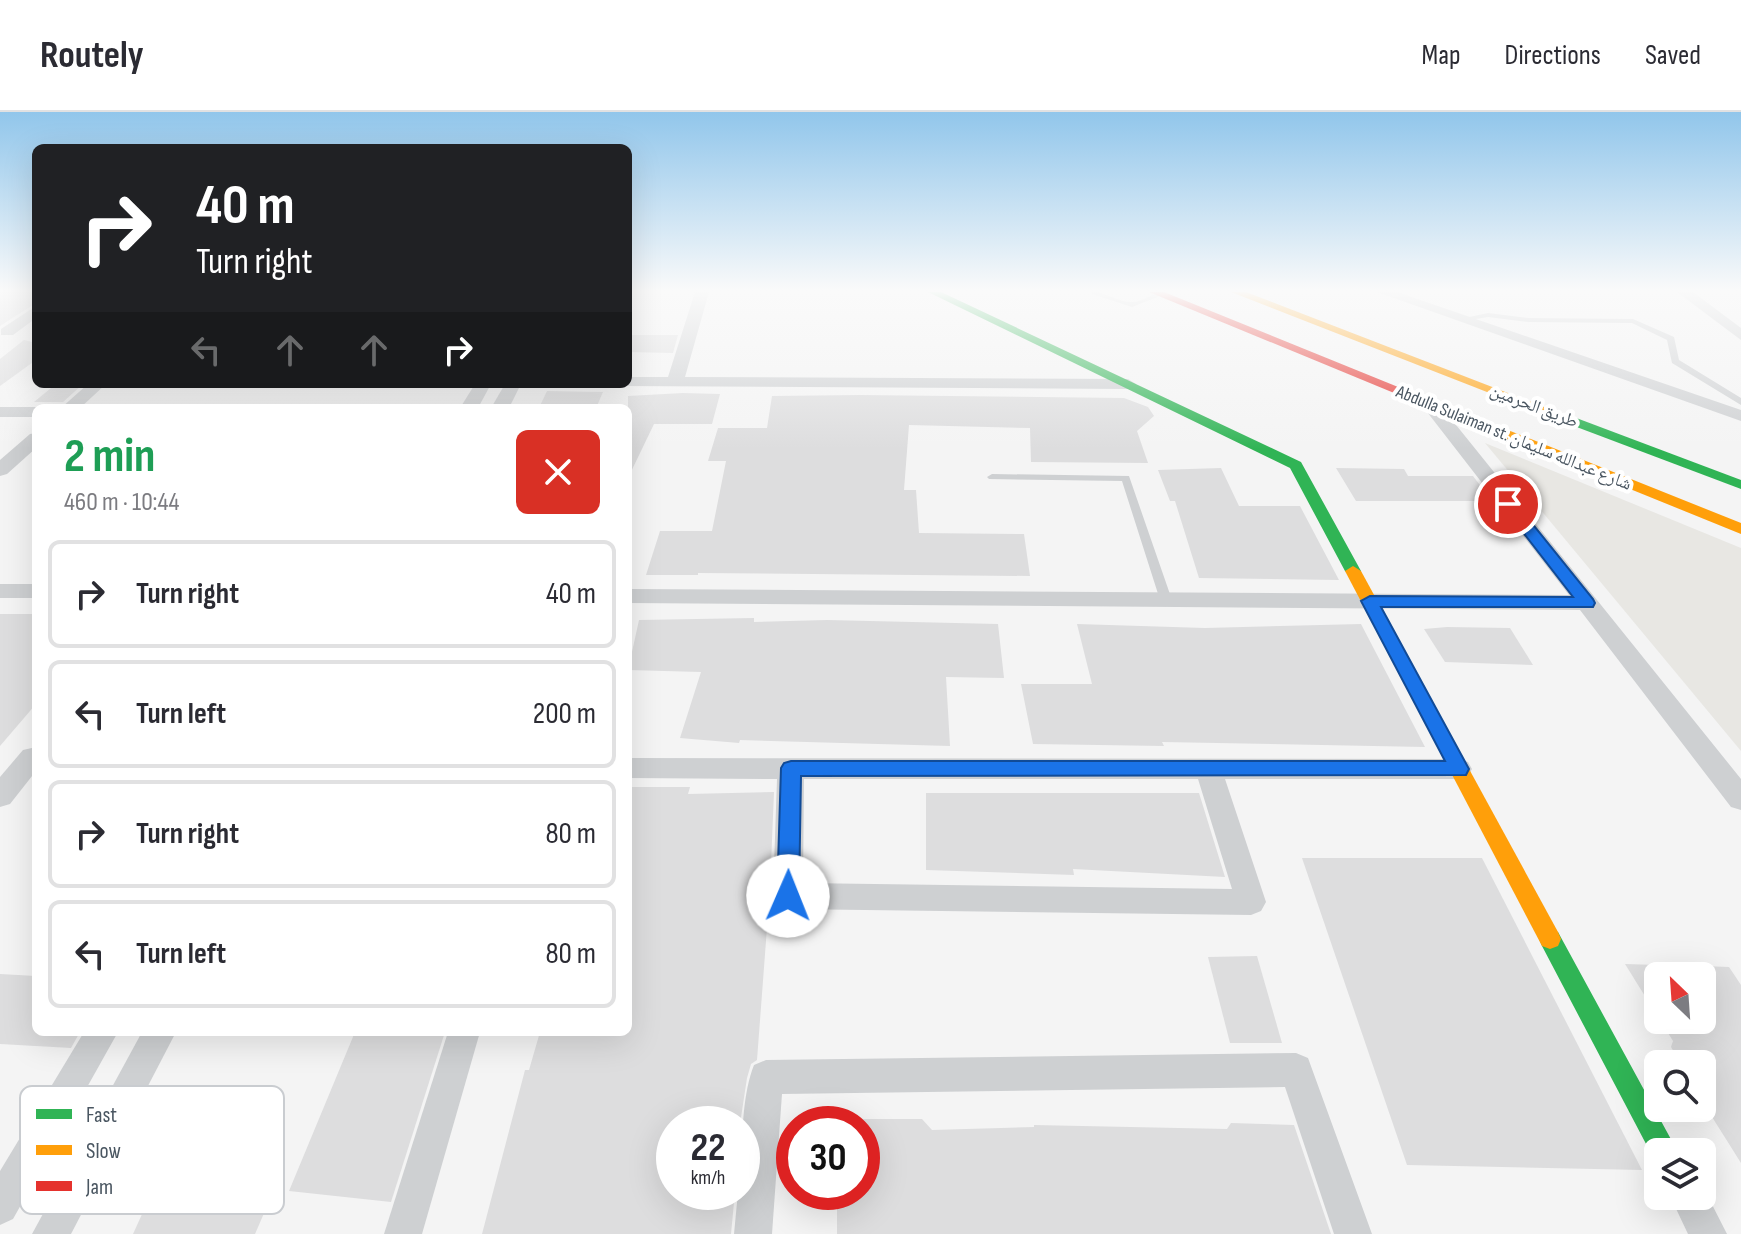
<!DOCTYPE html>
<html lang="en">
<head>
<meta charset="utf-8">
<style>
	:root { --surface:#fff; --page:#f7f7f7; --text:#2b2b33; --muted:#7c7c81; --line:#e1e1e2 }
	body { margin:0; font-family:"Sofia Sans Condensed","Noto Naskh Arabic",sans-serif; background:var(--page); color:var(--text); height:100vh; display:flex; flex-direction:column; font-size:30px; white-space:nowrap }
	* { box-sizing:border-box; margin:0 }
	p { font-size:26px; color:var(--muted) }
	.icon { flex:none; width:44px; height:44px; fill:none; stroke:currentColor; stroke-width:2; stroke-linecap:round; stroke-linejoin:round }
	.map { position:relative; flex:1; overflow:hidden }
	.panel { position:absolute; left:32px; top:292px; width:600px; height:632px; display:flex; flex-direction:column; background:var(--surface); border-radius:12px; box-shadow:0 8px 32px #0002 }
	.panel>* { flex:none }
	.guide { position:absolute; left:32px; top:32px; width:600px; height:244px; border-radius:12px; box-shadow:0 8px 32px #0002; background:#202124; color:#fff; overflow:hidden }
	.needle { width:52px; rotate:335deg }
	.tools { position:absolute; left:1644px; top:850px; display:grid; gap:16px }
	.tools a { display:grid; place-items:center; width:72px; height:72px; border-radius:12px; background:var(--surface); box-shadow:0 8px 32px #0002; font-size:40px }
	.speed { position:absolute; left:656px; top:994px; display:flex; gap:16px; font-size:40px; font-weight:700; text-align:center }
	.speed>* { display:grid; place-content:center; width:104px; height:104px; border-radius:50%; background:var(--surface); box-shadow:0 8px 32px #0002; line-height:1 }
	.speed small { font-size:20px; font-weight:400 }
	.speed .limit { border:12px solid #d22; background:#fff; color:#111 }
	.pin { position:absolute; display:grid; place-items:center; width:68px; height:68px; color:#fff; margin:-34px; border:4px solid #fff; border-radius:50%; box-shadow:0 2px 8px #0007 }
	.me { position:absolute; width:88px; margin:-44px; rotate:1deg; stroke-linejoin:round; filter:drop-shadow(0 0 6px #0008) }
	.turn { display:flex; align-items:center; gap:28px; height:168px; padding:0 32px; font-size:36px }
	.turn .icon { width:104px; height:104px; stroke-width:2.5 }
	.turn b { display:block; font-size:56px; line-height:68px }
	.lanes { display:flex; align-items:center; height:76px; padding:0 32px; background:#0003; justify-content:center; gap:40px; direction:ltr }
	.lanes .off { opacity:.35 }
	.round { display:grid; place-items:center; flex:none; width:84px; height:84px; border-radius:12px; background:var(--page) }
	.overview { display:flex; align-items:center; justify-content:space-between; height:136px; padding:0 32px }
	h1 { font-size:48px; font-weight:700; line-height:60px; color:#1e9e55 }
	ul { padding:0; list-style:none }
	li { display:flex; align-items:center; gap:24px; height:108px; margin:0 16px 12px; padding:0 16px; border:4px solid var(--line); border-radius:12px }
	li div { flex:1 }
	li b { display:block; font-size:30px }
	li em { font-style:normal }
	header { display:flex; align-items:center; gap:48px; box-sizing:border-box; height:112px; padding:0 40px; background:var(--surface); border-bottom:2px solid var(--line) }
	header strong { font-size:38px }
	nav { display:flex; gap:44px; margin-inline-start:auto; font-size:28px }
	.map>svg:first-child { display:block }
	.commercial { fill:#e8e7e3 }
	.building { fill:#ddddde }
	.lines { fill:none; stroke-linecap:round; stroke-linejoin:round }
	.lane { fill:#ced0d2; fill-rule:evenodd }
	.street { fill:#ced0d2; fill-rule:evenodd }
	.fast { fill:#30b455; fill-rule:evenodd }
	.slow { fill:#ff9f0a; fill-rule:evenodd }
	.jam { fill:#e5322d; fill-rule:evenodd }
	.route { fill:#1a73e8; stroke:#114b97; stroke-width:2 }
	.labels { text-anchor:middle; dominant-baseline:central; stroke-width:8; stroke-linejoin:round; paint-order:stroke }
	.far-street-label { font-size:18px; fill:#4a5661; stroke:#fff }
	.key { fill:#fff; stroke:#c9ccd0; stroke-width:2 }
	.key-label { font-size:22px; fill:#4a5661 }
</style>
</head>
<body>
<header>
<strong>Routely</strong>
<nav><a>Map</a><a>Directions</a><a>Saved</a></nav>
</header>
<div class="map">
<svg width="1741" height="1122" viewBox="0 0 1741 1122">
	<rect width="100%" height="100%" fill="#f4f4f4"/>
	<path class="commercial" d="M1485 331 1741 436V639Z"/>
	<g class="building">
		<path d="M0 180H36V191L0 214Z"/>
		<path d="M628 223H678L673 241 628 240Z"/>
		<path d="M24 228 36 231V248L0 274V247Z"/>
		<path d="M56 272H83L63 290H34Z"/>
		<path d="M547 279 603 280 596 296H539Z"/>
		<path d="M683 281 720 282 712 312H654L628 366V284Z"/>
		<path d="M860 283 1124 286 1148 295 1154 304 1137 319 1148 351 1031 350 1030 316 909 313 904 378H916L919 421 1024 422 1030 464 698 461V463H646L660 419H712L726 349H708L718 316H767L772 284Z"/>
		<path d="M1221 356 1239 394H1300L1339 468 1199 466 1175 389H1170L1158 358Z"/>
		<path d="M1336 356 1404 357 1408 364H1473L1492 389H1356Z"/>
		<path d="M0 502H36V592L0 634Z"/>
		<path d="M754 506V510L827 508 998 512 1004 566 946 565 950 634 740 628 739 631 680 626 701 560 628 558 639 508Z"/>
		<path d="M1077 512 1205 516 1361 512 1425 635 1162 630 1164 634 1033 632 1021 572H1092Z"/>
		<path d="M1447 515 1510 516 1533 553 1445 550 1424 517Z"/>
		<path d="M628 675H690L688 682 774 680 770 776 757 948 751 952 747 966 740 1012H674V1080H735L731 1122H482L525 958H529L540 920H628Z"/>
		<path d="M926 681H1199L1225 765 1073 757 1074 763 926 758Z"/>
		<path d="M1302 746H1482L1642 1058 1407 1053Z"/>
		<path d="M1257 844 1282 931H1230L1208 845Z"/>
		<path d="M1625 852 1658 853V905Z"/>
		<path d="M1702 854 1729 855 1741 873V1051L1702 989V952H1681L1671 935 1673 929 1660 908H1702Z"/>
		<path d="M0 862 36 864V920H80L71 936 0 932Z"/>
		<path d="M355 920H445L391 1090 289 1079Z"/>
		<path d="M862 1007H922L932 1018 1034 1015V1013L1227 1017 1231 1011 1294 1013 1331 1122H837V1080H862Z"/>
		<path d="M265 1099 255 1122H133L143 1100Z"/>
	</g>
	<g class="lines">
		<g class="lane">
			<path d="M1092 180C1106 180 1121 191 1132 190 1144 190 1153 179 1165 182L1132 195 1092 182Z"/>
			<path d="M1488 201 1529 206 1633 207 1674 225 1679 248 1741 286V293L1672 251 1667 228 1632 211 1529 210 1488 205 1464 209 1460 207Z"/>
			<path d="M992 362 1129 364 1172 488 1170 491 1166 492 1160 488 1122 369 989 367 987 365Z"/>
		</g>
		<g class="street">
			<path d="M695 180H709L685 265 1128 267 1136 272 1128 277 622 274 628 272V265H668Z"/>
			<path d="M1377 180H1397L1741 298V309Z"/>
			<path d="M1677 180H1693L1741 216V228Z"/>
			<path d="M36 194V206L13 223H1V217Z"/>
			<path d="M88 272H106L80 296H61Z"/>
			<path d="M475 272H491L478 296H460Z"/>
			<path d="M505 272H521L509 296H491Z"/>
			<path d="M1430 287 1436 288 1741 667V698L1731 695 1580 498 628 491V477L1569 483 1424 296 1421 292Z"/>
			<path d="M0 295H36L41 296H36V305H0Z"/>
			<path d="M36 321V336L7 362 0 364V348L30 322Z"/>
			<rect x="0" y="472" width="36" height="14"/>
			<path d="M36 635V659L10 692 0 695V665L23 638Z"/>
			<path d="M628 646 1459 647 1468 650 1472 657 1468 664 1459 667H1225L1266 790 1261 799 1251 803 788 797 778 793 773 784 777 667 628 666ZM804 667H1198L1232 777 803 771Z"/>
			<path d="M84 920H118L13 1107 0 1113V1059Z"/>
			<path d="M142 920H176L71 1122H32Z"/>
			<path d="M448 920H480L422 1122H384Z"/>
			<path d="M1296 941 1308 946 1372 1122H1334L1285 975 782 982 772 1122H734L738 1080H742C742 1042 740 988 754 953L766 948Z"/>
			<path d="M1702 1073 1727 1122H1688L1670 1084H1702Z"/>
		</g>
		<g class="fast">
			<path d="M928 180H941L1301 350 1361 459 1359 463 1353 464 1345 459 1290 356Z"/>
			<path d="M1571 304 1741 368V377L1566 311 1564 308Z"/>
			<path d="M1550 817 1558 820 1673 1031 1677 1040H1658V1051L1655 1049 1542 834 1539 827 1542 820Z"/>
		</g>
		<g class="slow">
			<path d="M1231 180H1246L1578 308 1576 311H1566Z"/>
			<path d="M1433 288 1741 411V422L1428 295V289Z"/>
			<path d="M1353 454 1361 459 1558 820 1561 827 1558 834 1550 837 1542 834 1345 459Z"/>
		</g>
		<path class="jam" d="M1149 180H1164L1440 292 1428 295Z"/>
	</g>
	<linearGradient id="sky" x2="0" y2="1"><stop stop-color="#91c6eb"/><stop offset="0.53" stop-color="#fafafa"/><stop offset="1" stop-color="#fafafa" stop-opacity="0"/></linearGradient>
	<rect width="1741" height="337" fill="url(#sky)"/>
	<path class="route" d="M1508 387 1514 389 1593 487 1595 491 1593 495H1381L1469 657 1466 663 801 664 799 784 796 791 788 794 780 791 777 784 781 656 784 651 791 649H1445L1361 489 1370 484 1573 485 1501 392Z"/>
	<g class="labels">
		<g class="far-street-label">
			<text transform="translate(1534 294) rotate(21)">طريق الحرمين</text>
			<text transform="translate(1514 326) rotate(22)">Abdulla Sulaiman st. شارع عبدالله سليمان</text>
		</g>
	</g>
	<rect x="20" y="974" width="264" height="128" rx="12" class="key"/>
	<rect x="36" y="997" width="36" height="10" fill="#30b455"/>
	<rect x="36" y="1033" width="36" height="10" fill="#ff9f0a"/>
	<rect x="36" y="1069" width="36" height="10" fill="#e5322d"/>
	<g class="key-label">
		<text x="86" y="1010">Fast</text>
		<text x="86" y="1046">Slow</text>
		<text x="86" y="1082">Jam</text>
	</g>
</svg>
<div class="tools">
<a><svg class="needle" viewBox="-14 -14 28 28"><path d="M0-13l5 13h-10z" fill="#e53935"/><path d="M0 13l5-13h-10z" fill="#7c7c81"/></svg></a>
<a><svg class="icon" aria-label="search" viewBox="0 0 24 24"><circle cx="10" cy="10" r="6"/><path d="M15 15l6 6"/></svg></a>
<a><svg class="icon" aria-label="layers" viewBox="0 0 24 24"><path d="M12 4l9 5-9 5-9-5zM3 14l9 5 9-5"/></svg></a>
</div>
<div class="speed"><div>22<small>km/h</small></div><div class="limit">30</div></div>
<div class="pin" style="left:1508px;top:392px;background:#d93025"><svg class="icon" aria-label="arrive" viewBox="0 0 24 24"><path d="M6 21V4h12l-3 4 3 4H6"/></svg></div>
<svg class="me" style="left:788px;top:784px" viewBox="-20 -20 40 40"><circle r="19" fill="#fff"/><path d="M0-13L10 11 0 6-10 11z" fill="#1a73e8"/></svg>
<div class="guide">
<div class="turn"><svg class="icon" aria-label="right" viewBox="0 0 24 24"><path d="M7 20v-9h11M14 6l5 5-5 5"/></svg><div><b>40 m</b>Turn right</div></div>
<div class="lanes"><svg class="icon off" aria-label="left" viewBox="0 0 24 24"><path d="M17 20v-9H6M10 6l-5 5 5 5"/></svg><svg class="icon off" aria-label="ahead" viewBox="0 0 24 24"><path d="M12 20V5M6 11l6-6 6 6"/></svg><svg class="icon off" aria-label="ahead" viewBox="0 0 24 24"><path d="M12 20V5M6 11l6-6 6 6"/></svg><svg class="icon" aria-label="right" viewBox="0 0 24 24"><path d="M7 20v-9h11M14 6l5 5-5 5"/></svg></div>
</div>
<section class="panel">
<div class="overview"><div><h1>2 min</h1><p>460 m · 10:44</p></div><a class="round" style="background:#d93025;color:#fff"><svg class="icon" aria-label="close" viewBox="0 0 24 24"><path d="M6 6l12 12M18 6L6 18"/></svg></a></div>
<ul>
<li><svg class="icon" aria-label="right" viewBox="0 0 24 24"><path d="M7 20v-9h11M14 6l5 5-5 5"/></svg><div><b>Turn right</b></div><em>40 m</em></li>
<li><svg class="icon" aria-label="left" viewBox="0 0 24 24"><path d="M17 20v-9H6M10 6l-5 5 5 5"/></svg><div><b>Turn left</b></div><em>200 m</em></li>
<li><svg class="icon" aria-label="right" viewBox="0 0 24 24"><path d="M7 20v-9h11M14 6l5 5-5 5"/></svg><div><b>Turn right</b></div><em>80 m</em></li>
<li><svg class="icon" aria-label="left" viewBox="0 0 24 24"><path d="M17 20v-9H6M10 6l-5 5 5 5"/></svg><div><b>Turn left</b></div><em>80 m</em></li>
</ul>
</section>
</div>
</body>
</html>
